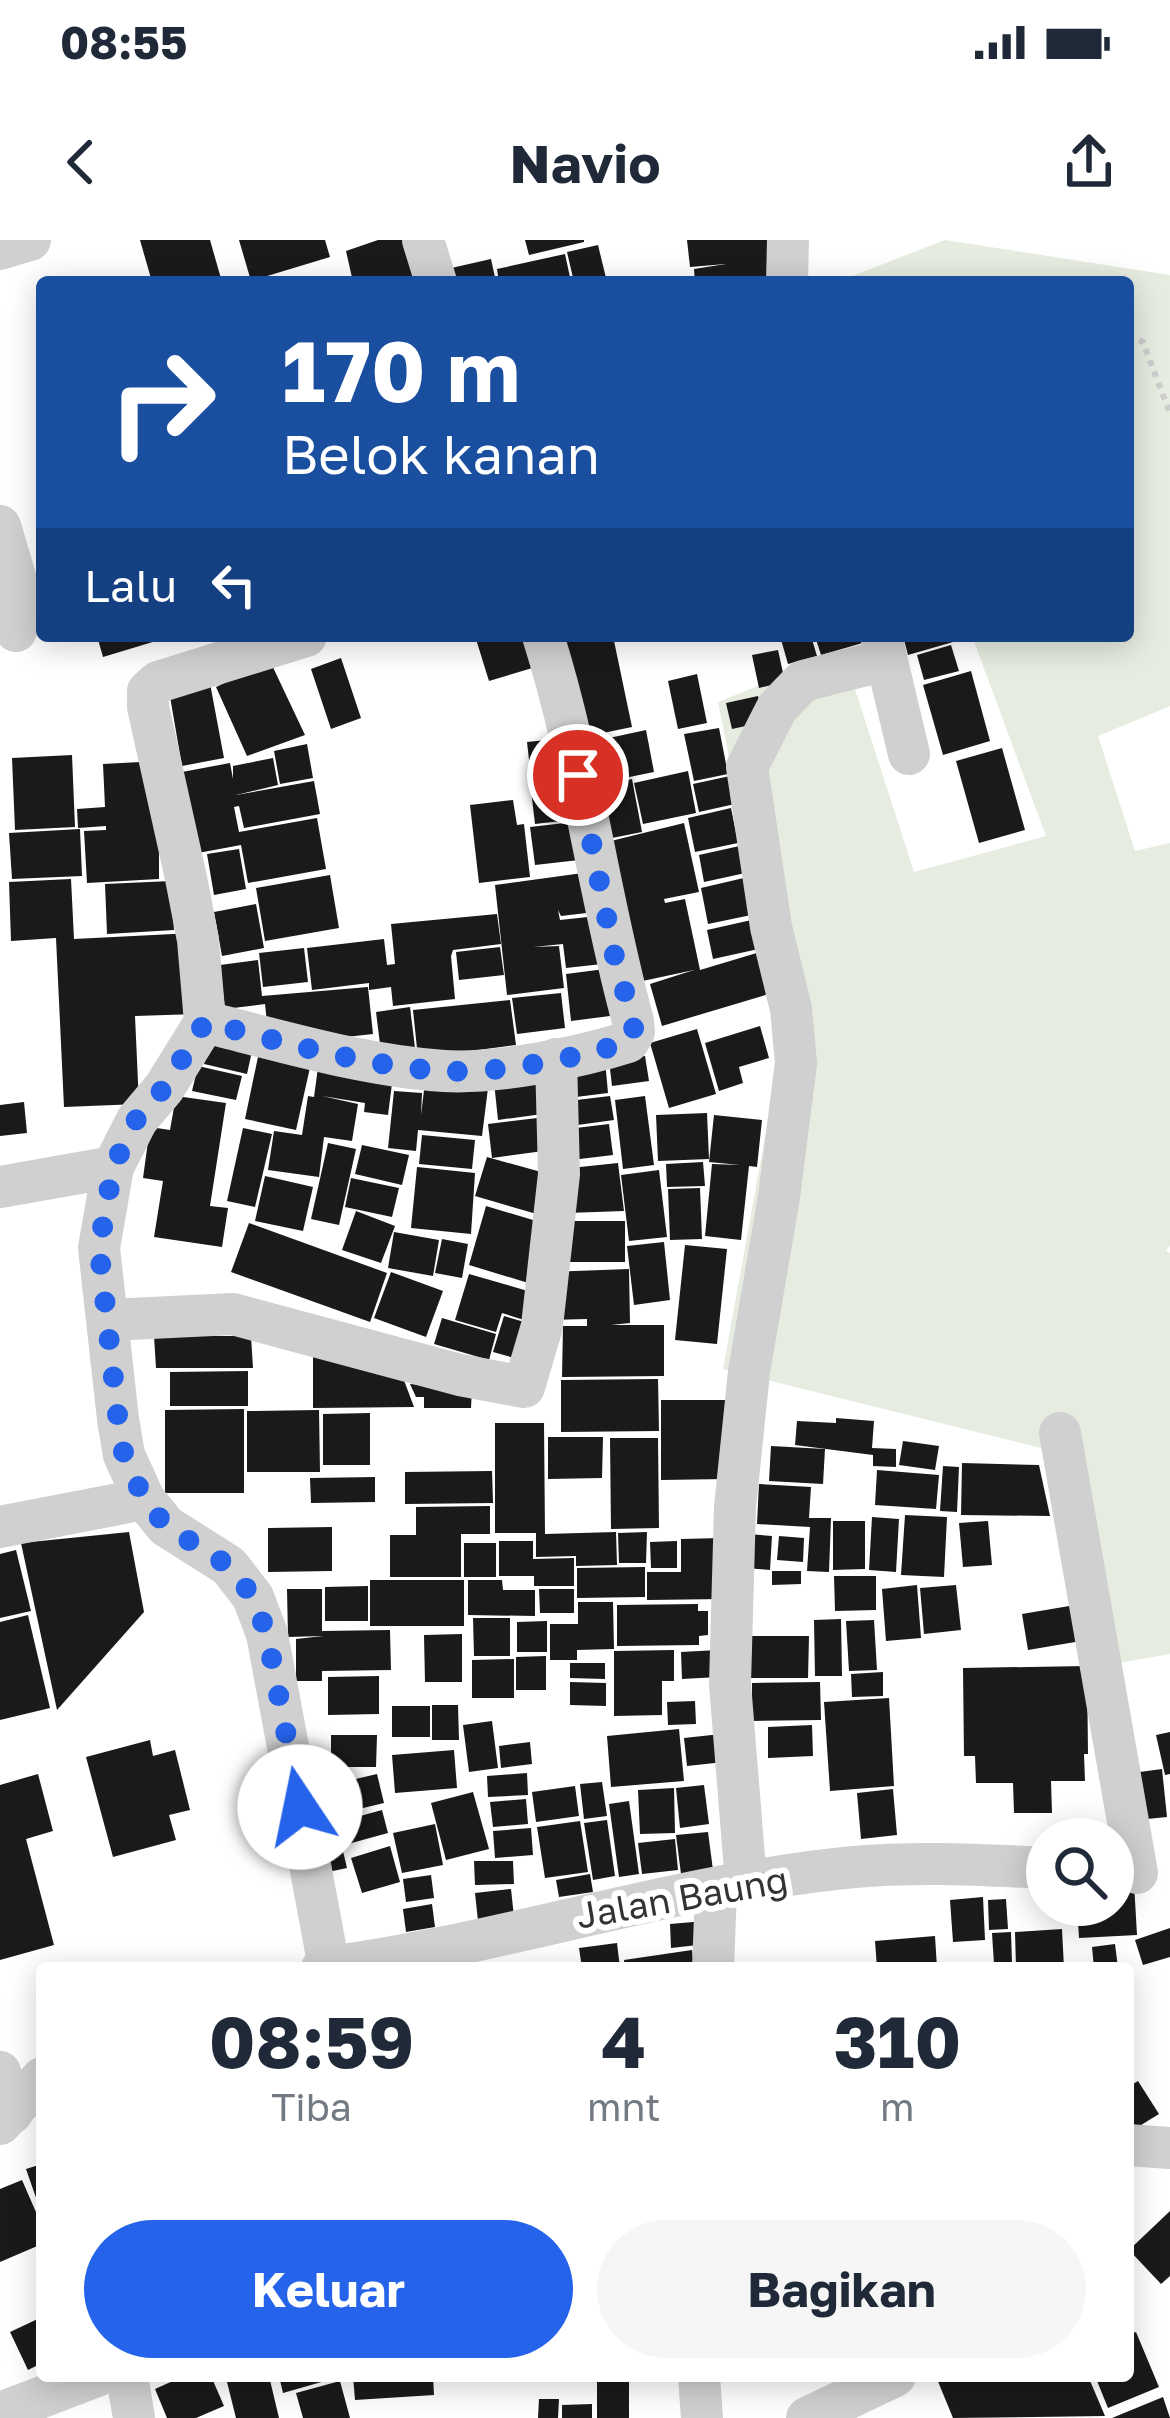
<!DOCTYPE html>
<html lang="id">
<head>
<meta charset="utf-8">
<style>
	:root { --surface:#fff; --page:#f6f6f7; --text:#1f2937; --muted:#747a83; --accent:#2563eb }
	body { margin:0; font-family:"Golos Text",sans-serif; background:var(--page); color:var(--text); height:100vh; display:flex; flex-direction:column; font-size:45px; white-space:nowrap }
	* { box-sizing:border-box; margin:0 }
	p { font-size:39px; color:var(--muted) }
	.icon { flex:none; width:66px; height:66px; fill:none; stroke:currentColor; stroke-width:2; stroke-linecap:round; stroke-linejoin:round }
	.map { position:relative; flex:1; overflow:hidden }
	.details { position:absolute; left:36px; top:1722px; width:1098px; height:420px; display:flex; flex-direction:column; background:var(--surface); border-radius:12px; box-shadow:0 6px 30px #0003 }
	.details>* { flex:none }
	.banner { position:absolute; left:36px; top:36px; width:1098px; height:366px; border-radius:12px; box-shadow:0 6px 30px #0003; background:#1a4fa0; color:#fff; overflow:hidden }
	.fabs { position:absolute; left:1026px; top:1578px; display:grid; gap:24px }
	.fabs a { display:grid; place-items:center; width:108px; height:108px; border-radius:50%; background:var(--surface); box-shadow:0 6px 30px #0003; font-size:60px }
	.pin { position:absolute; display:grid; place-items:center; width:102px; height:102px; color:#fff; margin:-51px; border:6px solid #fff; border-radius:50%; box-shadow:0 3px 12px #0007 }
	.me { position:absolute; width:132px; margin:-66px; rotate:349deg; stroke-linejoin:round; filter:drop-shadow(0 0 9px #0008) }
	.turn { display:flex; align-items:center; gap:42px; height:252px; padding:0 48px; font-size:54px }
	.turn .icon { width:156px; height:156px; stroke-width:2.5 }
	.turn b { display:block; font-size:84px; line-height:102px }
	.then { display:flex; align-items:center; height:114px; padding:0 48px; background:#0003; gap:24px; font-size:45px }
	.eta { display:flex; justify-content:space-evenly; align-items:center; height:204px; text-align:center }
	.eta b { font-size:72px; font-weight:700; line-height:84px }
	.primary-button { display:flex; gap:24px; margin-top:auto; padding:24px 48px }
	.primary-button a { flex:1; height:138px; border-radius:72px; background:var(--accent); color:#fff; font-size:48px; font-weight:700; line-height:138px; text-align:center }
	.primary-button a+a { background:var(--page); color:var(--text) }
	.status { display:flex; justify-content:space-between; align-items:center; height:84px; padding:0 60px; background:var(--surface); direction:ltr }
	.status svg { height:33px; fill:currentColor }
	header { display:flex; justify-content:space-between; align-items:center; height:156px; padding:0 48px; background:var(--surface); font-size:54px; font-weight:700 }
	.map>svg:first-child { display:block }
	.green { fill:#e6ecdf }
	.building { fill:#1a1a1a }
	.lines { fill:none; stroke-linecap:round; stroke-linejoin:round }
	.path { stroke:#cdcdcd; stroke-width:6; stroke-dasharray:6 6; stroke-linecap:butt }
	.minor { stroke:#d0d0d0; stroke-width:42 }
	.route { stroke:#2563eb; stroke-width:21; stroke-dasharray:0 37.8 }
	.labels { text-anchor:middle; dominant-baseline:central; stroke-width:12; stroke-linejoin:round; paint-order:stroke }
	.street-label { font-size:36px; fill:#333; stroke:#fff }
</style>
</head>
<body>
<div class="status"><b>08:55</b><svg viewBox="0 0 49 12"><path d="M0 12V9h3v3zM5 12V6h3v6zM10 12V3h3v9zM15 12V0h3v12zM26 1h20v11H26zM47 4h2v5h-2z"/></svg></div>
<header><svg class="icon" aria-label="back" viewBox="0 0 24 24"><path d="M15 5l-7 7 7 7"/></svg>Navio<svg class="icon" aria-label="share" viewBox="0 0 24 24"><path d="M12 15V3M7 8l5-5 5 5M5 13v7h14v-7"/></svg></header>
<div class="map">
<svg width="1170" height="2178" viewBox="0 0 1170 2178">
	<rect width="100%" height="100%" fill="#fff"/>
	<path class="green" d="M945 0 1170 35V466L1098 496 1135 611 1170 603V1005L1166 1011 1170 1013V1414L1118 1423 1053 1211 723 1129 784 792 718 462 843 412 914 632 1046 596 972 396H1128V42L839 41Z"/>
	<g class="building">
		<path d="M140 0H210L222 42H152Z"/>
		<path d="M239 0H325L330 17 251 41Z"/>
		<path d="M378 0H413L424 42H353L346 11Z"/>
		<path d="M525 0H584V2L529 15Z"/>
		<path d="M687 0H777L780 42H695L694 29 726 24 690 27Z"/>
		<path d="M598 5 607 42H574L567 12Z"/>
		<path d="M565 14 571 42H499L497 29Z"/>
		<path d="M491 19 496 42H450L447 29Z"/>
		<path d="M97 396H154L156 401 103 417Z"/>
		<path d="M475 396H530L539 426 489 441Z"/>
		<path d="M558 396H613L632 487 579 498Z"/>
		<path d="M780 396H811L817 416 788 424Z"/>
		<path d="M815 396H864L866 402 821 415Z"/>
		<path d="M903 396H959L960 400 908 415Z"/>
		<path d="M951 405 959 431 924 440 917 415Z"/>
		<path d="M778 410 785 442 759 448 752 415Z"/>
		<path d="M341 418 361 478 331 489 311 429Z"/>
		<path d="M270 421 305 495 247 516 216 447Z"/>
		<path d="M971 431 990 501 943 515 923 445Z"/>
		<path d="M697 434 707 483 678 489 668 441Z"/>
		<path d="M209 438 224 518 182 526 168 445Z"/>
		<path d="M758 456 764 482 732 489 726 463Z"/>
		<path d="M719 488 728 534 694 541 684 494Z"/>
		<path d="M646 490 654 532 595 544 586 503Z"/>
		<path d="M565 498 570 541 532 546 527 502Z"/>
		<path d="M307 504 313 538 280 544 274 511Z"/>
		<path d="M1002 508 1025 590 979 603 956 521Z"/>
		<path d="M72 515 75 587 15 590 12 518Z"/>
		<path d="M273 518 278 545 236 555 314 541 320 574 244 588 239 566 234 567 239 592 317 578 326 629 248 643 241 605 198 613 182 532 230 523 233 539V526Z"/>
		<path d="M159 521V639L87 643 84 591 106 590V586L78 588 77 569 105 567 103 524Z"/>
		<path d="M688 531 696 573 643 584 634 543Z"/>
		<path d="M730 536 735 564 699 572 693 544Z"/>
		<path d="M632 539 642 592 602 600 591 548Z"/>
		<path d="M575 545 579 579 535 584 531 550Z"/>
		<path d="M513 560 517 585 524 584 530 637 479 643 470 565Z"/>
		<path d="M731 568 738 603 695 612 688 578Z"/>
		<path d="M583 581 588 619 535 625 530 587Z"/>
		<path d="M684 583 699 652 664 659 665 663 685 659 700 730 760 712 772 753 662 786 650 744 694 730 638 742 611 601Z"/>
		<path d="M80 589 82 636 12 639 9 593Z"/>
		<path d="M744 605 750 632 704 642 699 615Z"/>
		<path d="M239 609 246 649 214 655 207 614Z"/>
		<path d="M590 632 595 672 561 676 558 670 560 680 597 676 602 724 566 728 563 704 533 707 559 706 564 748 507 755 495 645Z"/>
		<path d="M330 635 339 688 265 701 256 648Z"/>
		<path d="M748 637 756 674 708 684 701 648Z"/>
		<path d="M71 639 74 699 193 693 197 774 135 776 139 864 64 867 56 698 11 701 9 642Z"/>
		<path d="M171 641 174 690 107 694 105 644Z"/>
		<path d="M256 664 264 708 222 716 214 672Z"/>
		<path d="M497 674 501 704 453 710 451 716 455 759 393 766 391 747 369 750V743L312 750 307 708 384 699 387 725 395 724 391 684Z"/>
		<path d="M756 679 763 708 713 719 707 690Z"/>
		<path d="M500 707 504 735 459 740 456 712Z"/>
		<path d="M304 708 308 742 263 747 259 713Z"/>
		<path d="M258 720 262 756 368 747 373 794 310 801 268 792 265 764 225 769 220 725Z"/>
		<path d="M605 729 610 776 571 781 566 734Z"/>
		<path d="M561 753 565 788 517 794 512 758Z"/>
		<path d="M510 760 516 805 418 818 413 770Z"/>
		<path d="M410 767 415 808 381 812 376 772Z"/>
		<path d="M760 786 769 818 739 827 743 843 719 851 705 803Z"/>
		<path d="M697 789 716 854 669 868 650 803Z"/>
		<path d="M211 793 254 802 247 834 204 824Z"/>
		<path d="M259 812 311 823 296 890 245 879Z"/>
		<path d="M645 816 649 841 612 846 609 820Z"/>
		<path d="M319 820 393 836 388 875 364 872 365 863 322 856 358 864 352 901 324 897 319 937 268 930 274 891 302 895 308 856 314 857Z"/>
		<path d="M605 820 608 853 568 858 563 826Z"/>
		<path d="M198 826 242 836 236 860 192 851Z"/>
		<path d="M553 835 557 872 498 880 494 842Z"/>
		<path d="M425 842 488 848 482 896 418 890 416 911 388 908 394 851 422 853 421 875Z"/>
		<path d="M176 856 226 863 210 966 228 968 222 1007 154 997 163 941 143 938 150 887 170 890Z"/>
		<path d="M610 856 614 880 563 887 560 862Z"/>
		<path d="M645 856 654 925 623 929 615 860Z"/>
		<path d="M24 862 27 893 0 896V865Z"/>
		<path d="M707 873 709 919 658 921 656 875Z"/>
		<path d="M714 875 762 880 757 927 749 926 741 1000 705 996 712 924 740 925 709 922Z"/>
		<path d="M554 876 558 909 492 918 488 884Z"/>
		<path d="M609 884 613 915 563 921 559 890Z"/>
		<path d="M243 888 272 894 255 967 227 961Z"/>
		<path d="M422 895 475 900 472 929 419 924Z"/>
		<path d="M328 903 356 909 339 985 311 979Z"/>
		<path d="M362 905 409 915 402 945 355 934Z"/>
		<path d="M487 917 559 937 547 977 475 956Z"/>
		<path d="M703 922 705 946 667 947 666 924Z"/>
		<path d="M618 923 624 971 567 973 561 929Z"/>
		<path d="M417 927 475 933 471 994 411 988Z"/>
		<path d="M659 930 667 997 629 1001 621 935Z"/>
		<path d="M265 936 313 947 303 991 255 981Z"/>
		<path d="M351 938 399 948 392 977 345 967Z"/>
		<path d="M700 948 702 999 670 1000 668 949Z"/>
		<path d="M486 966 543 983 538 1046 469 1025Z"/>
		<path d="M356 971 395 986 381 1023 342 1010Z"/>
		<rect x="562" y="981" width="63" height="41"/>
		<path d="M249 983 387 1033 370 1082 231 1032Z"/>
		<path d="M394 992 439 1000 433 1036 388 1028Z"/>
		<path d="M442 999 468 1004 462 1038 435 1033Z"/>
		<path d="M664 1002 670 1060 634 1065 627 1006Z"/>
		<path d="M685 1005 727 1009 717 1104 675 1100Z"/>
		<path d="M629 1029 630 1083 611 1085H664V1136L562 1137 563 1086H587V1079L549 1080 548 1032Z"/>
		<path d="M391 1032 443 1051 426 1097 374 1078Z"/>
		<path d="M469 1034 545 1056 537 1084 502 1073 496 1092 455 1080Z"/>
		<path d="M504 1076 538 1086 528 1122 493 1112Z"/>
		<path d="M442 1078 496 1094 489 1120 434 1104Z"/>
		<path d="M154 1096H251L253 1128H156Z"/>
		<path d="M313 1112 402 1135 414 1167 313 1168Z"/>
		<path d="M248 1131V1166H170V1132Z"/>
		<path d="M658 1139 659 1191 561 1192V1140Z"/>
		<path d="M410 1144 472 1148 471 1168H424V1157H416Z"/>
		<path d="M661 1160H726V1239L661 1240Z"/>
		<path d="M244 1169V1253H165V1170Z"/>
		<path d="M319 1170 320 1232H247V1171Z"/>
		<path d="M370 1173V1225H323V1174Z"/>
		<path d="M836 1178 874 1181 872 1208 896 1209V1227L873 1226V1215L795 1205 797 1181 836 1183Z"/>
		<path d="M495 1183H544L545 1294 616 1292 617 1325 576 1326V1316L536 1317V1293H495Z"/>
		<path d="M548 1197H603L602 1238 548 1239Z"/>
		<path d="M610 1198H658L659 1288 611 1289Z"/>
		<path d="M903 1201 939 1206 935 1230 899 1225Z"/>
		<path d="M771 1206 825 1209 823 1244 769 1241Z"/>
		<path d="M962 1223 1039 1225 1050 1276 961 1275Z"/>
		<path d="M943 1226 959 1227 957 1272 940 1271Z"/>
		<path d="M877 1230 939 1235 936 1269 875 1265Z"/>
		<path d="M492 1231 493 1263 405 1264V1232Z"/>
		<path d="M375 1237V1262L311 1263 310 1238Z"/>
		<path d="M759 1244 811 1247 809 1278H831L829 1332 807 1331 810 1287 757 1284Z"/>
		<path d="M490 1266V1294H461V1337H390V1295H416V1267Z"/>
		<path d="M905 1275 947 1277 944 1337 901 1335Z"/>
		<path d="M872 1277 899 1279 896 1332 869 1330Z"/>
		<path d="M833 1281H865V1329L833 1330Z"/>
		<path d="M988 1281 992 1325 963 1327 959 1283Z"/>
		<path d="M332 1287V1331L268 1332V1288Z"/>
		<path d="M129 1292 144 1372 57 1470 21 1303Z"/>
		<path d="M647 1292 646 1323H619L618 1293Z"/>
		<path d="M748 1294 772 1296 770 1330 746 1328Z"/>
		<path d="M779 1296 804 1298 803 1322 777 1320Z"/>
		<path d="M722 1298 723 1359 647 1360V1332H681V1299Z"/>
		<path d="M499 1301H533V1319L574 1318V1346H534V1336H499Z"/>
		<path d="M677 1301V1328H651L650 1302Z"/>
		<rect x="464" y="1303" width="32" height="34"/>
		<path d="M16 1310 31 1371 0 1378V1314Z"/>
		<path d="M645 1327V1357L577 1358V1328Z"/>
		<path d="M772 1331H801V1344L772 1345Z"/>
		<path d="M834 1336H876V1370L835 1371Z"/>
		<rect x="370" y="1340" width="94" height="46"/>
		<path d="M468 1340H502L503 1350H535V1376L468 1375Z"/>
		<path d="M917 1345 921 1398 886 1401 882 1349Z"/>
		<path d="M956 1345 961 1390 924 1394 920 1348Z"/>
		<path d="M368 1346V1381H325V1347Z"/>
		<path d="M287 1349H322V1391L390 1390 391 1430 322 1431V1441H296V1399L323 1396 288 1397Z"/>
		<path d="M539 1349H574V1373H540Z"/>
		<path d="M578 1362H613L614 1409 577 1410V1420H550V1384H578Z"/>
		<path d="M1087 1363 1093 1399 1028 1410 1022 1374Z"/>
		<path d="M698 1364V1371H708V1395L699 1396V1405L617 1406V1365Z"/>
		<path d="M28 1375 50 1468 0 1480V1382Z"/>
		<path d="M473 1378H510V1416H474Z"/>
		<path d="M841 1379 842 1436H815L814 1380Z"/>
		<path d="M874 1380 877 1430 849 1431 846 1381Z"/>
		<path d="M547 1381V1412H517V1382Z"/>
		<path d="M462 1394V1442H425L424 1395Z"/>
		<path d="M751 1396H809L808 1438H751Z"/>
		<path d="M674 1410V1441H662V1475L614 1476V1411Z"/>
		<path d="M718 1410 719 1437 682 1439 681 1412Z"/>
		<path d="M546 1416V1450H516V1417Z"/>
		<path d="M514 1419V1458H472V1420Z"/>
		<path d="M570 1423H605V1439L570 1438Z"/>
		<path d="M1087 1426 1088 1514H1084L1085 1541H1051L1052 1573H1014L1013 1543H976L975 1516H964L963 1428Z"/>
		<path d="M883 1432V1456L852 1457 851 1434Z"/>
		<path d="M379 1436V1474L328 1475V1437Z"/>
		<path d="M570 1442 606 1443V1466L570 1465Z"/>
		<path d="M820 1442 821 1480 752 1481V1443Z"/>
		<path d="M889 1458 894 1546 830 1551 824 1462Z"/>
		<path d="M695 1461 696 1484 668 1485 667 1462Z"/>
		<path d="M432 1465H458L459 1500H432Z"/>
		<rect x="392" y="1466" width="38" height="31"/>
		<path d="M492 1481 498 1528 469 1532 463 1485Z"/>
		<path d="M812 1485 813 1516 768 1518V1487Z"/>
		<path d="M679 1489 684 1541 611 1547 607 1496Z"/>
		<path d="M1170 1492V1534L1165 1535 1156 1495Z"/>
		<path d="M721 1494 724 1522 687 1526 684 1498Z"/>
		<path d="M331 1495H377L376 1527H331Z"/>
		<path d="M150 1500 153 1516 175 1510 190 1570 169 1575 176 1600 113 1617 86 1517Z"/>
		<path d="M530 1502 532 1524 501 1528 499 1506Z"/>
		<path d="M454 1510 457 1548 395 1553 392 1515Z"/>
		<path d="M1162 1529 1167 1577 1147 1579 1125 1534Z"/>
		<path d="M527 1533 528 1555 488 1557 487 1536Z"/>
		<path d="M38 1534 53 1591 26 1599 54 1705 0 1720V1545Z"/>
		<path d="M377 1534 384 1563 338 1574 330 1545Z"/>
		<path d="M602 1542 607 1576 584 1579 580 1544Z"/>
		<path d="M704 1545 709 1584 680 1588 676 1548Z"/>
		<path d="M575 1546 579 1576 536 1582 532 1552Z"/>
		<path d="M674 1548 675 1593 640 1594 638 1550Z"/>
		<path d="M893 1549 897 1595 861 1599 857 1553Z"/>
		<path d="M473 1552 489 1609 446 1620 431 1563Z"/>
		<path d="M526 1559 528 1584 493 1587 490 1562Z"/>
		<path d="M629 1561 639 1634 619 1637 609 1564Z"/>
		<path d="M333 1569 347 1628 328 1632 314 1574Z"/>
		<path d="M382 1570 388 1593 348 1604 342 1581Z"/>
		<path d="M607 1580 615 1636 593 1640 584 1583Z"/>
		<path d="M580 1581 588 1632 545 1638 537 1587Z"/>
		<path d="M435 1584 443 1625 402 1633 393 1593Z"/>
		<path d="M531 1588 533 1615 495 1618 493 1591Z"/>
		<path d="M708 1592 713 1630 681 1634 676 1595Z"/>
		<path d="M675 1599 678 1630 642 1634 638 1603Z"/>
		<path d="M390 1606 400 1642 362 1653 351 1618Z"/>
		<path d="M474 1621H513L514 1644 475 1645Z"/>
		<path d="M590 1634 593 1652 559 1657 556 1640Z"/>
		<path d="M431 1635 434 1658 406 1662 403 1639Z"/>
		<path d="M1134 1643 1137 1695 1079 1698 1077 1665H1113V1644Z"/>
		<path d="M511 1649 514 1677 478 1681 475 1653Z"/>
		<path d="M983 1657 985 1700 953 1702 950 1660Z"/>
		<path d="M1006 1659 1008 1689 989 1690 988 1660Z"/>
		<path d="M432 1664 435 1687 406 1692 403 1669Z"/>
		<path d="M705 1681 707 1704 671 1708 670 1684Z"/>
		<path d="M1170 1688V1717L1143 1725 1135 1700Z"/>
		<path d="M1062 1689 1064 1728H1016L1015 1692Z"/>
		<path d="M1011 1692 1012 1723 994 1724 992 1693Z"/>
		<path d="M935 1696 937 1728H877L875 1701Z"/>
		<path d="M617 1703 620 1728H582L579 1708Z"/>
		<path d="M1115 1704 1118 1728H1094L1092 1707Z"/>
		<path d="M692 1710 694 1728H625L624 1720Z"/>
		<path d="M1138 1841 1159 1874 1128 1893V1847Z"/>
		<path d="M42 1924V1972H41L26 1929Z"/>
		<path d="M22 1940 42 1986V2004L0 2022V1949Z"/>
		<path d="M1170 1971V2036L1161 2044 1129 2010Z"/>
		<path d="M42 2077V2123L28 2130 10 2092Z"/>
		<path d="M1136 2092 1159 2147 1108 2168 1095 2136H1128V2095Z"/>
		<path d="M184 2136H211L224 2166 196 2178H167L155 2149Z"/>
		<path d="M239 2136H269L279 2178H236L227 2142Z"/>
		<path d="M279 2136H338L339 2137 283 2153Z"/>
		<path d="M353 2136H433L434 2155 355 2160Z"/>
		<rect x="597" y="2136" width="32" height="42"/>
		<path d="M944 2136H1088L1105 2176 953 2178 937 2139Z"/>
		<path d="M340 2141 350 2178H303L296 2153Z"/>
		<path d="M1163 2157 1170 2178H1112Z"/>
		<path d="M539 2159H559L558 2178H538Z"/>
		<path d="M592 2164V2178H562V2165Z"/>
	</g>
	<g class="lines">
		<path class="path" d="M1128 95 1143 102 1170 174"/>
		<g class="minor">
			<path d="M423 0 436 42"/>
			<path d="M0 9 30 0"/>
			<path d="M787 42 788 0"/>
			<path d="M0 286 19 350 16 391"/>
			<path d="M306 396 158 442 148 451V467L186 638 198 700 205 782 164 848 137 880 113 927 99 1008 118 1179 124 1215 144 1259 166 1286 229 1326 253 1357 267 1394 329 1727"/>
			<path d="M881 396 909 514"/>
			<path d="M205 782C282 801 364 826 444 831 496 834 578 818 628 802L634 792 633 781C598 654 583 522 543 396"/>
			<path d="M0 947 113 927"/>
			<path d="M109 1080 233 1074 460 1135 524 1147 542 1086 559 934 556 819"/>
			<path d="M1060 1193 1137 1633"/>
			<path d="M0 1287 144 1259"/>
			<path d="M746 1642 730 1444 735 1267 749 1132 779 957 796 823 791 769 771 687 747 527 777 468 803 441 886 420"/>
			<path d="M322 1728C501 1705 674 1644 854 1627 919 1621 982 1625 1047 1628"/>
			<path d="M713 1728 716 1651"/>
			<path d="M0 1832 12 1873"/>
			<path d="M0 1884 42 1838"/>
			<path d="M1128 1905 1170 1908"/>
			<path d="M127 2136 134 2178"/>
			<path d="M699 2136 702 2178"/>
			<path d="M0 2173 97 2136"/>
			<path d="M807 2178 895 2136"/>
		</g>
	</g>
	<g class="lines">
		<path class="route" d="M300 1567 267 1394 253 1357 229 1326 166 1286 144 1259 124 1215 118 1179 99 1008 113 927 136 880 164 848 205 782C282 802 364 826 444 831 497 834 578 818 628 802L634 792 633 781 614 714 578 535"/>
	</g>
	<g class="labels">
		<g class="street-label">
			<text transform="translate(682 1657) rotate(-10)">Jalan Baung</text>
		</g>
	</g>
</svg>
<div class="fabs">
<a><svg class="icon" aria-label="search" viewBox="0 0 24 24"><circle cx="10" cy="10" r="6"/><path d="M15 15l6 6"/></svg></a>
</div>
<div class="pin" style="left:578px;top:535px;background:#d93025"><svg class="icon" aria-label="arrive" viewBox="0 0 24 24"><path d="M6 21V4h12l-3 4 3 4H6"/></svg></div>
<svg class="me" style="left:300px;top:1567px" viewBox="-20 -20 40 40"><circle r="19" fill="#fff"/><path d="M0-13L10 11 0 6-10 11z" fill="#2563eb"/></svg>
<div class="banner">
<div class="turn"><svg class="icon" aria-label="right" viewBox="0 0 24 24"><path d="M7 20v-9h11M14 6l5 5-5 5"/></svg><div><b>170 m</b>Belok kanan</div></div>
<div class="then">Lalu<svg class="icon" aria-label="left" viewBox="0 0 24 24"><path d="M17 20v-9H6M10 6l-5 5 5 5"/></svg></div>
</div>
<section class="details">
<div class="eta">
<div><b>08:59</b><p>Tiba</p></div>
<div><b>4</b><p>mnt</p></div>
<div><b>310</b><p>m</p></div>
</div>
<div class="primary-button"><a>Keluar</a><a>Bagikan</a></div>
</section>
</div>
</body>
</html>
